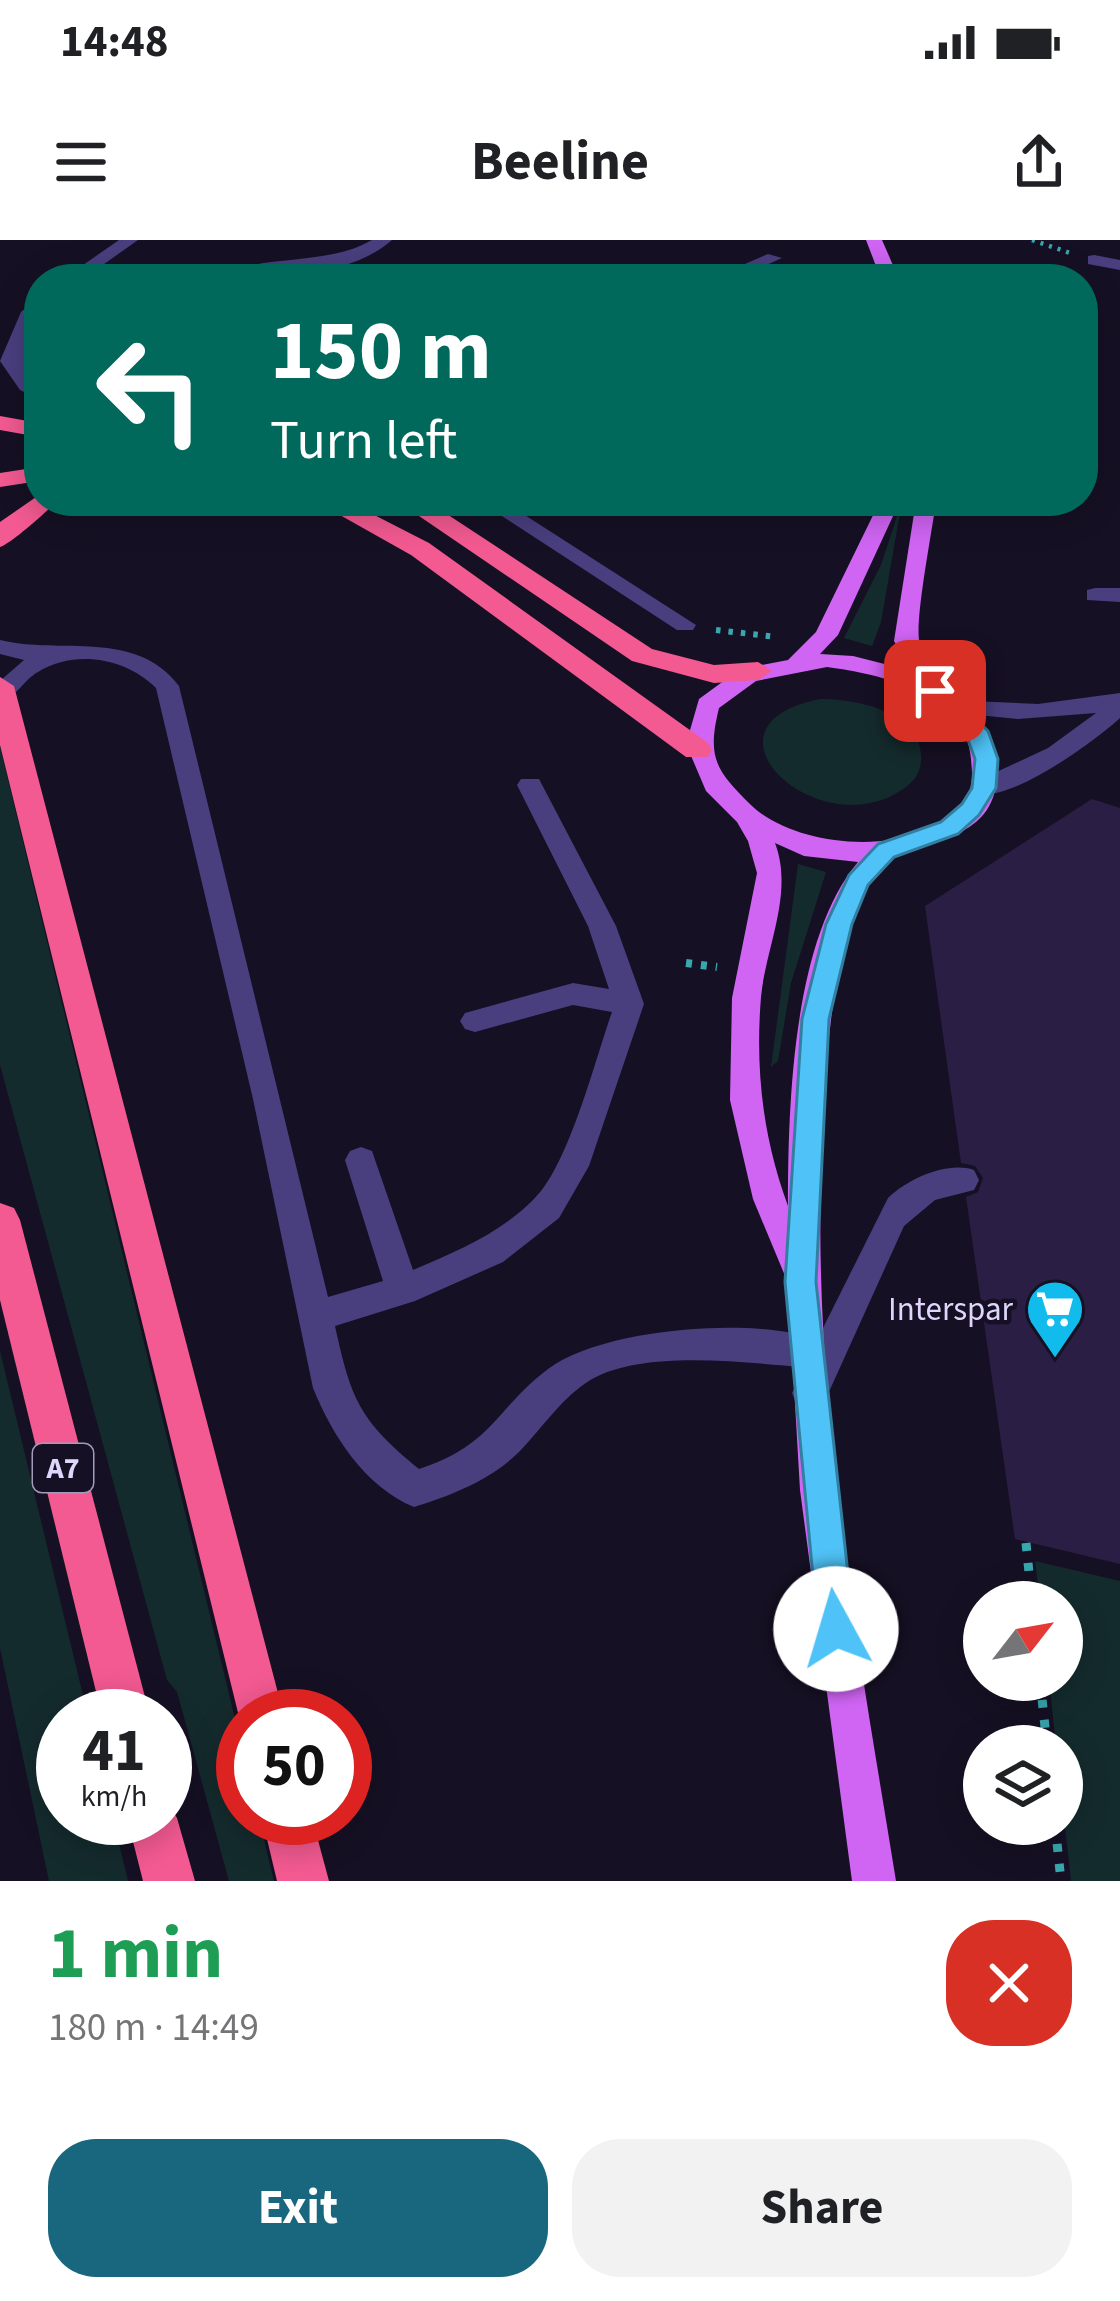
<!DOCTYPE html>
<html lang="en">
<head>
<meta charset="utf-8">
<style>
	:root { --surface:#fff; --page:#f2f2f2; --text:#202124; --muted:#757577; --accent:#19677e }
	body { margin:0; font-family:"Source Sans 3",sans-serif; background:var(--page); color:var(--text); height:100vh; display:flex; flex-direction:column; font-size:45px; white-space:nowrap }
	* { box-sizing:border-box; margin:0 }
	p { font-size:39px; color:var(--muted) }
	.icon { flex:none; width:66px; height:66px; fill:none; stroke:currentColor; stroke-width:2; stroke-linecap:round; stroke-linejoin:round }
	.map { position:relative; height:1641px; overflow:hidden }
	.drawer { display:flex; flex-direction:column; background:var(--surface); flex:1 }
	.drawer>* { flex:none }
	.hud { position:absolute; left:24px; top:24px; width:1074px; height:252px; border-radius:48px; box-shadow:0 6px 30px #0003; background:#00695c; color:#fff; overflow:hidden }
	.needle { width:78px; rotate:59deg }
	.fabs { position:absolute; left:963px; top:1341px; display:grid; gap:24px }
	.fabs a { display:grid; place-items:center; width:120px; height:120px; border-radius:50%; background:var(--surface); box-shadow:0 6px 30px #0003; font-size:60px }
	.speed { position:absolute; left:36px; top:1449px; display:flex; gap:24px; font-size:60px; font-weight:700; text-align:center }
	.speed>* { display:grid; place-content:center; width:156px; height:156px; border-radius:50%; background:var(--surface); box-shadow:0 6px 30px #0003; line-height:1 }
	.speed small { font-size:30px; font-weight:400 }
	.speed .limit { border:18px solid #d22; background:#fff; color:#111 }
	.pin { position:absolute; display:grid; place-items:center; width:102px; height:102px; color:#fff; margin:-51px; border-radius:24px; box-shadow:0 6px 18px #0006 }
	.me { position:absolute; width:132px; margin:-66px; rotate:354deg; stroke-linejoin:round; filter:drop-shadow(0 0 9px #0008) }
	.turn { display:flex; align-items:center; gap:42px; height:252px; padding:0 48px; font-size:54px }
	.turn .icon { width:156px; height:156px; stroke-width:2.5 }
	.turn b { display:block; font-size:84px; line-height:102px }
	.round { display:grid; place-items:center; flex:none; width:126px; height:126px; border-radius:48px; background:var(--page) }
	.summary { display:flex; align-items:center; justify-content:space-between; height:204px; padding:0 48px }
	h1 { font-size:72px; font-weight:700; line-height:90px; color:#1e9e55 }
	.action { display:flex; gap:24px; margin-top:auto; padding:24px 48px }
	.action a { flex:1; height:138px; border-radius:48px; background:var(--accent); color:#fff; font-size:48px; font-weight:700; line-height:138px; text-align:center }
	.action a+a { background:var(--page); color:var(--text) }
	.status { display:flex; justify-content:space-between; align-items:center; height:84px; padding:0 60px; background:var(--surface); direction:ltr }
	.status svg { height:33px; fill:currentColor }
	header { display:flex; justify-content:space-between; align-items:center; height:156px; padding:0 48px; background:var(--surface); font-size:54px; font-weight:700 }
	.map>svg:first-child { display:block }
	.green { fill:#142b2d }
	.building { fill:#2a1e44 }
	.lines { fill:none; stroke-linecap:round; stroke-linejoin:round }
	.path-far3 { stroke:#38a7ae; stroke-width:4.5; stroke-dasharray:3 6; stroke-linecap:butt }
	.path-far2 { stroke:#38a7ae; stroke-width:6; stroke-dasharray:4.5 8; stroke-linecap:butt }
	.path-far1 { stroke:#38a7ae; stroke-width:8; stroke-dasharray:6 9; stroke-linecap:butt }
	.path { stroke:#38a7ae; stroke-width:9; stroke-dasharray:8 12; stroke-linecap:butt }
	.minor { fill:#493f7f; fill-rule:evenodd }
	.major { fill:#d065f4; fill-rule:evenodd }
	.highway { fill:#f35a91; fill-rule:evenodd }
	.route { fill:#4fc3f7; stroke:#337fa1; stroke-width:3 }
	.labels { text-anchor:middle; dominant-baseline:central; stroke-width:9; stroke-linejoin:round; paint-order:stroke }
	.shield { fill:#161024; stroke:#a39bbb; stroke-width:3 }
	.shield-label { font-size:30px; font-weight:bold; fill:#dfd6fc }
	.poi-label { font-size:33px; fill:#dfd6fc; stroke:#161024; text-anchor:end }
</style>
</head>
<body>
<div class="status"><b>14:48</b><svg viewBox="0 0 49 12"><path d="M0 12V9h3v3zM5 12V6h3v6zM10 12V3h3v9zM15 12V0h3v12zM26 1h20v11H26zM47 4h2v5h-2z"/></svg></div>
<header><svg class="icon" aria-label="menu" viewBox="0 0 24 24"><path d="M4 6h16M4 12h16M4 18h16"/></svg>Beeline<svg class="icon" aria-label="share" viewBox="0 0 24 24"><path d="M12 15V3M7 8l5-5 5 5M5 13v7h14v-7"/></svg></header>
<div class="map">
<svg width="1120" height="1641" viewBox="0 0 1120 1641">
	<rect width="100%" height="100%" fill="#161024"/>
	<g class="green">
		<path d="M902 261 881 382 872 406 844 398 881 325Z"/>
		<path d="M821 459C857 459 925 472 921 521 920 538 907 548 893 555 808 599 691 483 821 459Z"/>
		<path d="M0 507 243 1512V1578H259L274 1641H229L177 1452 167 1440 0 825Z"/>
		<path d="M798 624 826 632 791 743 778 821 771 827Z"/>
		<path d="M0 1111 88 1476H63V1578H113L128 1641H49L0 1408Z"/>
		<path d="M1035 1321 1120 1341V1641H1071L1062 1561V1506H1056L1049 1440H1062V1362H1040Z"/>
	</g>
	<path class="building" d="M1092 559 1120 568V1324L1015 1299 966 957 978 952 983 938 975 926 961 923 925 666Z"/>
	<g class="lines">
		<path class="path-far3" d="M1032 0 1070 13"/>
		<path class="path-far2" d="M716 390 777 397"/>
		<path class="path-far1" d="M686 723 717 727"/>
		<g class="path">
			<path d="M1026 1303 1032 1362"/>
			<path d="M1040 1440 1047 1506"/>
			<path d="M1055 1584 1061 1641"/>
		</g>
		<g class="minor">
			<path d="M119 0H138L83 39H63Z"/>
			<path d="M372 0H392C349 38 270 39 215 39 256 12 324 28 372 0Z"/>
			<path d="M768 14 782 18 735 39H710Z"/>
			<path d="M1094 15 1120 20V30L1088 24V16Z"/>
			<path d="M39 56V72L24 110 39 108V120L24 121 28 136 39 145V159L20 150 0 121 21 72Z"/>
			<path d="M479 261H503L696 385 693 390H677Z"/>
			<path d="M1095 348H1120V362L1087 360V350Z"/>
			<path d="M0 400C61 415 135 388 179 446L328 1057 383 1041 345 920 350 911 361 907 372 911 413 1030C457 1011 499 994 533 960 568 928 595 820 612 772L573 765 475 792 465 789 460 781 465 773 573 743 609 749 588 686 517 545 521 539H539L616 686 644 764 589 926 559 978 503 1022 415 1061 335 1086C351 1159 359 1180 419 1229 493 1205 495 1169 548 1129 602 1088 756 1076 817 1100L888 958C908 939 947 921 974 930L979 940 974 950 935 960 904 986 823 1165 810 1170 797 1165 792 1153 804 1127C744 1123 647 1109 592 1139 562 1157 544 1186 520 1211 491 1240 452 1255 414 1267 365 1247 332 1195 313 1148L253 859 156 448C126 418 75 409 38 432 23 440 18 457 0 460V441L24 420 0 414Z"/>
			<path d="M1120 453V478C1094 502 1010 563 975 554L971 548 975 542 1048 508 1096 473 1018 479 947 472V460L1038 464Z"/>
		</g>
		<g class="major">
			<path d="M866 0H882L899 39H881Z"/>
			<path d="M880 261H900L838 395 820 414 853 416 912 431 894 401 916 261H936C933 287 913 387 920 404 939 456 1006 478 997 541 988 605 925 595 894 618 863 641 850 684 841 721 827 783 825 847 822 910 811 1156 857 1400 896 1641H852L800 1250 788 1043 753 959 730 860 732 758 757 633 748 601 737 582 706 551 686 504 699 459 740 429 788 420 816 392ZM827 427C880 434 967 453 971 519 972 532 974 544 967 555 929 621 798 611 751 565 715 530 707 517 719 468L756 441ZM775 603 804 616 858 622C792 700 788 868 788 966 763 898 755 830 761 757 766 706 794 653 775 603Z"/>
		</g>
		<g class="highway">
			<path d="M0 176 39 183V197L0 190Z"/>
			<path d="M39 227V241L0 247V233Z"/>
			<path d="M39 255V261H57C46 272 12 303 0 307V282Z"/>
			<path d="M315 261H347L429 303 708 503 712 510 708 517H686L411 315Z"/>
			<path d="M397 261H427L652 409 714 425 758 422 772 431 758 440 714 443 632 421Z"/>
			<path d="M0 437 14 446 284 1476H243V1493L0 505Z"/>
			<path d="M0 963 14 968 20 980 150 1476H102L0 1060Z"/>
			<path d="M165 1558 177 1578 195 1641H143L127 1578H165Z"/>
			<path d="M262 1578H312L329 1641H277Z"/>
		</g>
	</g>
	<path class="route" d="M935 444 943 446 988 491 998 519 996 548 979 575 958 594 894 617 868 645 852 684 829 779 816 1042 854 1389 848 1402 836 1407 823 1402 818 1389 785 1042 802 779 826 684 849 635 878 604 941 582 962 564 972 548 975 519 966 494 925 451Z"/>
	<defs>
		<g id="supermarket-pin" transform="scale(3)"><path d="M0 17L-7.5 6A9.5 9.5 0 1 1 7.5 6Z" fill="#11bced" stroke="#161024"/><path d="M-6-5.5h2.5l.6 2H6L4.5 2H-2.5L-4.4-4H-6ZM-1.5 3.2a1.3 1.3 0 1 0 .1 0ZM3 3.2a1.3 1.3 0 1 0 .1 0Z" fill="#fff"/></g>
	</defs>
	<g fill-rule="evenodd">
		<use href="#supermarket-pin" x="1055" y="1069"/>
	</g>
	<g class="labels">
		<rect class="shield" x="33" y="1204" width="60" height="48" rx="9"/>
		<g class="shield-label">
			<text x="63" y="1228">A7</text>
		</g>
		<g class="poi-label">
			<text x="1013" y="1069">Interspar</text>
		</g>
	</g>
</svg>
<div class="fabs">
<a><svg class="needle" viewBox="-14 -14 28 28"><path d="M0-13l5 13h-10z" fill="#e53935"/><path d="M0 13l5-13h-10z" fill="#757577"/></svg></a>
<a><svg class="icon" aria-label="layers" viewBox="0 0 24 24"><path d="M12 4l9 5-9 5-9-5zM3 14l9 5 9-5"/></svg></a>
</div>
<div class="speed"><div>41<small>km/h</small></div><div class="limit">50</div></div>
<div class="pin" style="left:935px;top:451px;background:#d93025"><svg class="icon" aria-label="arrive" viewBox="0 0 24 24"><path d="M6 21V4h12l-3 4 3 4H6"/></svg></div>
<svg class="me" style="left:836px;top:1389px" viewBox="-20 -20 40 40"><circle r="19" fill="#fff"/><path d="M0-13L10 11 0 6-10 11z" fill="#4fc3f7"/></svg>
<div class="hud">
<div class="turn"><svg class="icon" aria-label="left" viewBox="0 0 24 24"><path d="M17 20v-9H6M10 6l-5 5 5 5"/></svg><div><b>150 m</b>Turn left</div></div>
</div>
</div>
<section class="drawer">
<div class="summary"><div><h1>1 min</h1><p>180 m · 14:49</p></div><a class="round" style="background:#d93025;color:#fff"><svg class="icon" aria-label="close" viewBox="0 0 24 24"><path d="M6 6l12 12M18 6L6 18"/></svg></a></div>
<div class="action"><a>Exit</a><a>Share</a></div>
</section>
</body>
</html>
